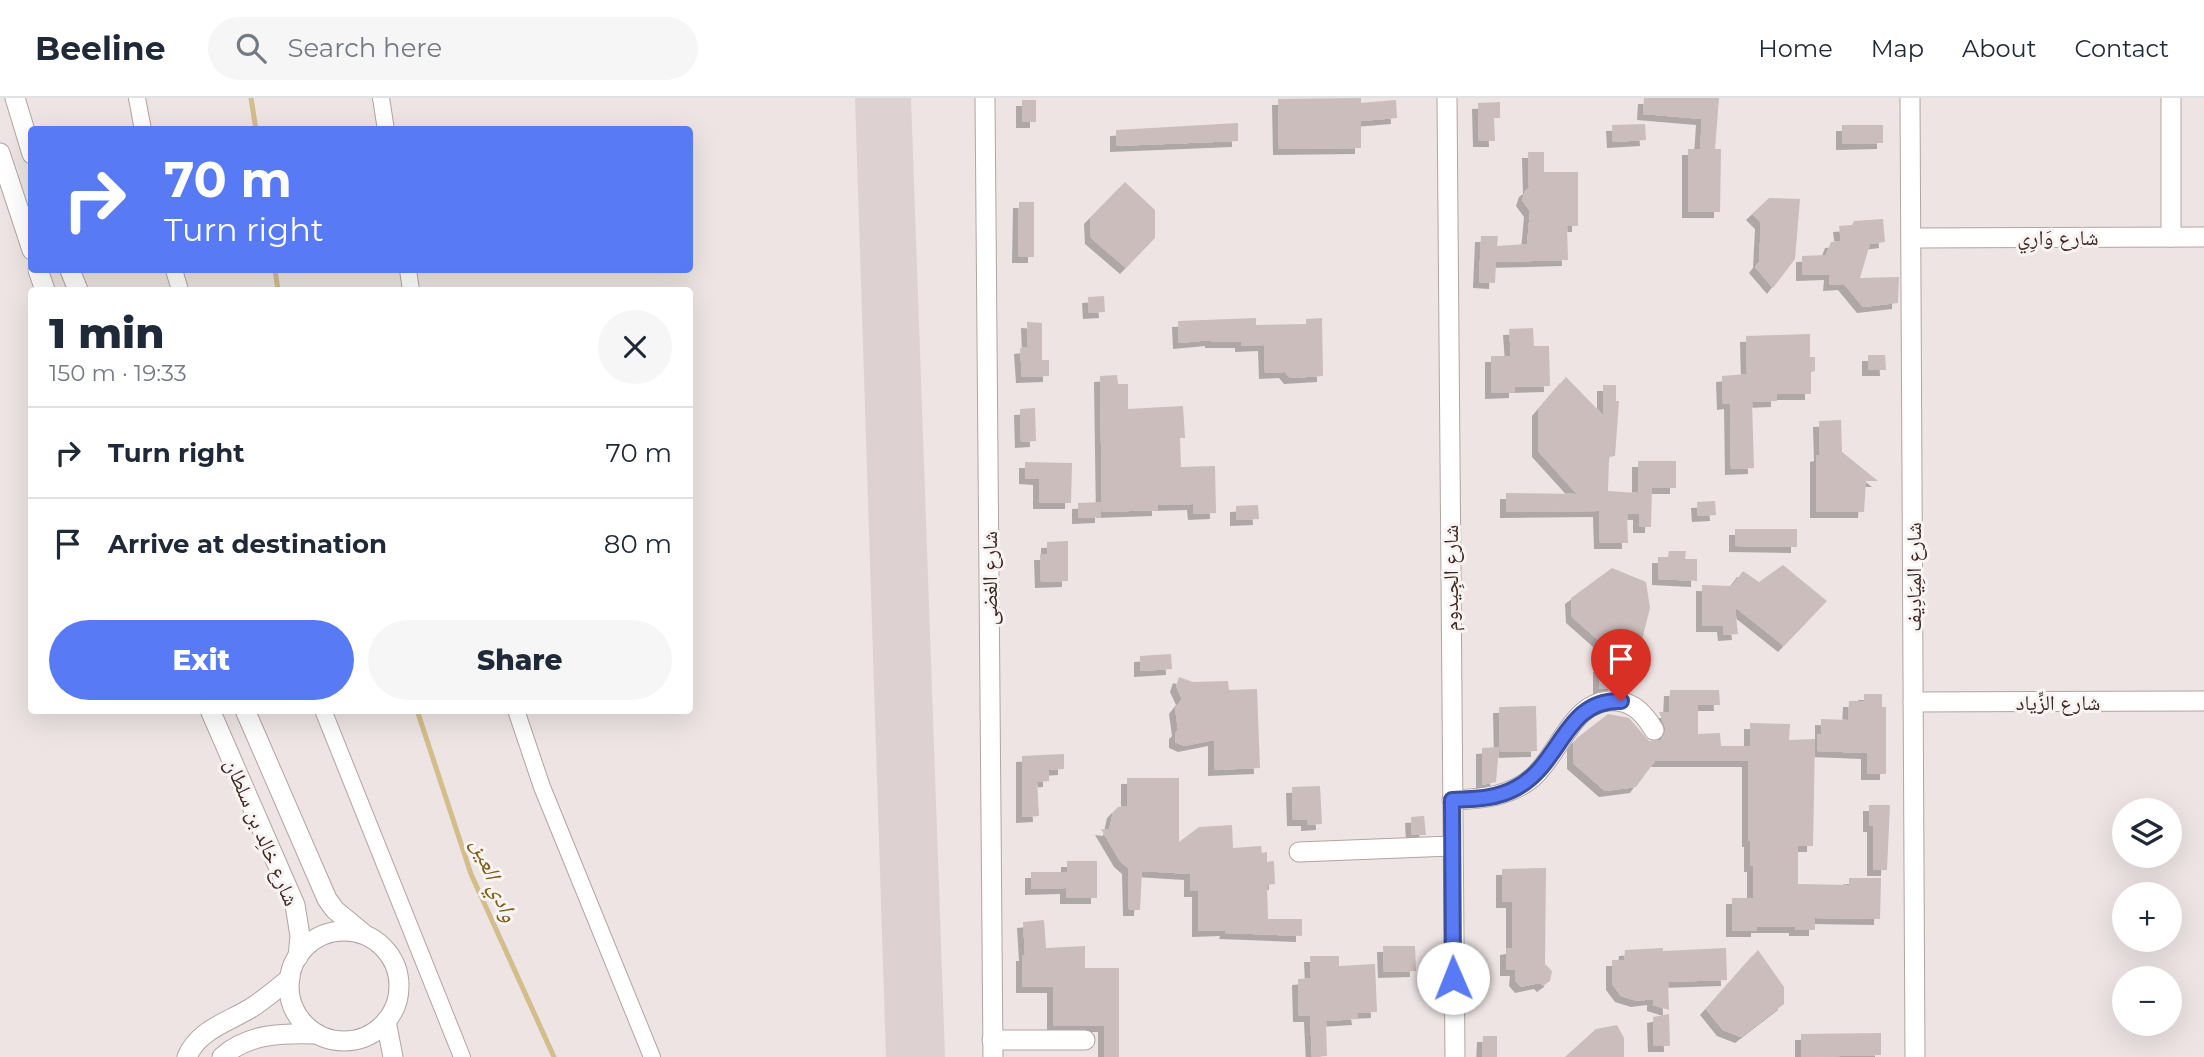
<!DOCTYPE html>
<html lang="en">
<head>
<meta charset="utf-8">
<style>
	:root { --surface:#fff; --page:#f6f6f7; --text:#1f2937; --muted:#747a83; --line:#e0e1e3; --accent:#597af5 }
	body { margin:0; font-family:Montserrat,"Noto Naskh Arabic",sans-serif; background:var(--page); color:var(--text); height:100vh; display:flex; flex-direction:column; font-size:26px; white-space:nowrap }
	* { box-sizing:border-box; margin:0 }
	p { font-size:23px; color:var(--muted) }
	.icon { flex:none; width:38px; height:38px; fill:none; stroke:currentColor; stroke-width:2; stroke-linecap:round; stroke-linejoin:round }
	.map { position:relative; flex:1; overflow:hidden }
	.sheet { position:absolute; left:28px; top:189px; width:665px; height:427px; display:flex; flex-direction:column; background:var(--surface); border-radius:7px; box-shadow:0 7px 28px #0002 }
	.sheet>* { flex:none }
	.banner { position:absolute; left:28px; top:28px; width:665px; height:147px; border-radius:7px; box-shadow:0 7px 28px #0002; background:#597af5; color:#fff; overflow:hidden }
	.controls { position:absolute; left:2112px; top:700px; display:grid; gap:14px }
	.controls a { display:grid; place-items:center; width:70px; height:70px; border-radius:50%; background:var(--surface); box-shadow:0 7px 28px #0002; font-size:35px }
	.pin { position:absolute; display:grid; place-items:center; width:60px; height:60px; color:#fff; margin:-72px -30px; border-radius:50% 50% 50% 0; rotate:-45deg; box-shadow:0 0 7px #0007 }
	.pin .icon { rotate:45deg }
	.me { position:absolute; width:77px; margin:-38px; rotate:359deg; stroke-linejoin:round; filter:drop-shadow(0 0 5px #0008) }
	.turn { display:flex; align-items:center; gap:24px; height:147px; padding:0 21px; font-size:32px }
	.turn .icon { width:91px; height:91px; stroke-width:2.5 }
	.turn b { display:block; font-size:49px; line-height:60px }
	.round { display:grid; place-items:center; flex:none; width:74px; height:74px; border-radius:37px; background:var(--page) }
	.overview { display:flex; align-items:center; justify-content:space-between; height:119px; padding:0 21px }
	h1 { font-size:42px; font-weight:800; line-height:52px }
	.button { display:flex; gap:14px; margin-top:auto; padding:14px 21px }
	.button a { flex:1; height:80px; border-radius:42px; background:var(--accent); color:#fff; font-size:28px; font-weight:800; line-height:80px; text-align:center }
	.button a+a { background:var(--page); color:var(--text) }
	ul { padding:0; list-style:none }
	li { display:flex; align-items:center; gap:21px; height:91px; padding:0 21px; border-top:2px solid var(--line) }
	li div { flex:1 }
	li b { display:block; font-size:26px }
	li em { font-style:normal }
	header { display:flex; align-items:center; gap:42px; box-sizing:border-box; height:98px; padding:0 35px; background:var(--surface); border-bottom:2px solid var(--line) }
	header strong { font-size:33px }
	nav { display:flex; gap:38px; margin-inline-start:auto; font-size:24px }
	.search { width:490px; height:63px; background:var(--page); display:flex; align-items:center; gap:18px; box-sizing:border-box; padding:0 24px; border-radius:38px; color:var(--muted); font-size:26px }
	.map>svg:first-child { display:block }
	.built { fill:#ddd2d1 }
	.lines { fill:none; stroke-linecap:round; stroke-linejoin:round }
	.stream { stroke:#d3bd8a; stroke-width:5 }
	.building { fill:#cbbdbc; filter:url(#shadow) }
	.pedestrian-casing { stroke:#b2a5a1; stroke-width:18 }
	.minor-casing { stroke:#b2a5a1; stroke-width:21 }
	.tertiary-casing { stroke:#b2a5a1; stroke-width:21 }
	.pedestrian { stroke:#fff; stroke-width:16 }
	.minor { stroke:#fff; stroke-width:19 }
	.tertiary { stroke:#fff; stroke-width:19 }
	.route-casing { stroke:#3a4f9f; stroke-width:18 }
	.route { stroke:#597af5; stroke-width:12 }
	.labels { text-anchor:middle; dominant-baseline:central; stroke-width:6; stroke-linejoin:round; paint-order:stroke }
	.street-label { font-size:21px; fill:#3f2a22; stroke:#f9f4f4 }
	.water-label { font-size:23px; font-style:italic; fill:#7d611a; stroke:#f9f4f4 }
</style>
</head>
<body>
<header>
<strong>Beeline</strong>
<div class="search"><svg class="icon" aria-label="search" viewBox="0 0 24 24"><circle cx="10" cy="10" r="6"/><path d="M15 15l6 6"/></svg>Search here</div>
<nav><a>Home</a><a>Map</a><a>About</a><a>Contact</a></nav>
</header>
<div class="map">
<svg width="2204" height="959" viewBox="0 0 2204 959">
	<defs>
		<filter id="shadow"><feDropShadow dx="-6" dy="6" stdDeviation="0" flood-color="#0004"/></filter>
	</defs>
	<rect width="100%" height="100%" fill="#ede4e3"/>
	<path class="built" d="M855 0H911L945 959H886Z"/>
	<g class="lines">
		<g class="stream">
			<path d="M251 0 256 32"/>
			<path d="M275 172 278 192"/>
			<path d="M417 612 471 776 554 959"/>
		</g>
	</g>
	<g class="building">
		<path d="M1361 0V5L1396 2 1397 20 1361 23V50L1279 51 1278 1Z"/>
		<path d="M1644 0H1719L1715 51H1721L1720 114H1688V51H1700L1702 21 1643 16Z"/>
		<rect x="1022" y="2" width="14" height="22"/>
		<path d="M1500 4V20H1494L1495 43H1479L1478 5Z"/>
		<path d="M1238 25V43L1116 48V32Z"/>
		<path d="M1645 26 1646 42 1613 44 1612 27Z"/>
		<path d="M1842 27H1883V45L1842 46Z"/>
		<path d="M1528 54H1544V74H1578V128H1567L1568 162 1496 164 1495 185 1479 184 1481 138H1498L1497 148 1527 146 1530 113 1522 102 1525 93 1529 90Z"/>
		<path d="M1125 84 1155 112V140L1126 170 1091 140 1090 120Z"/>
		<path d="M1769 100 1800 101 1795 161 1773 190 1755 169 1759 164 1761 125 1752 116Z"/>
		<path d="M1019 104H1034V159H1018Z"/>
		<path d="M1883 121 1885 144 1870 146 1860 180 1899 179 1898 205 1863 209 1844 186 1829 187 1830 176 1802 177V158L1826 157 1831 144 1841 143 1839 128 1852 127 1854 123Z"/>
		<path d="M1104 198 1105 214 1089 215 1088 199Z"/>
		<path d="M1256 220V227L1306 226V221L1322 220 1323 278 1290 280 1285 274 1265 275 1264 247 1241 248V244H1211V242L1179 245 1178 223Z"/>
		<path d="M1027 224 1042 225V262H1049V278L1022 279 1020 250 1028 249Z"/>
		<path d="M1533 230 1534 248H1549L1550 288 1515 289V294L1491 295V258H1511L1509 231Z"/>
		<path d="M1810 236V259H1815V273L1811 274V296H1777V303L1752 304 1754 370 1731 371 1730 305 1723 306 1722 278 1747 276 1746 238Z"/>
		<path d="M1868 257H1885L1886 272H1868Z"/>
		<path d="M1117 277 1118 286H1128V311L1183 308 1185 340H1180L1181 369 1215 368 1216 415 1194 416 1193 406 1158 407V412L1102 414 1100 278Z"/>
		<path d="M1566 279 1603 317V287H1616V303H1619L1615 358 1609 359 1608 393 1638 395V363H1676V390H1652L1651 429H1639V416H1627L1628 445H1600L1599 413 1506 414V395L1577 396 1538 353V312Z"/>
		<path d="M1035 310 1036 343 1021 344 1020 311Z"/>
		<path d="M1841 322 1842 354 1878 383H1866L1864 414H1816V358L1820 357 1819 323Z"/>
		<path d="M1025 364 1072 365 1071 405H1039V381L1025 380Z"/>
		<path d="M1715 403 1716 417 1698 418 1697 404Z"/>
		<path d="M1101 404V419L1078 420V405Z"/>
		<path d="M1258 407 1259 421 1236 422V408Z"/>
		<path d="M1735 431H1797V449L1735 448Z"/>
		<path d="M1068 443V483L1041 484 1040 456H1047V444Z"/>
		<path d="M1669 453H1686L1685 461H1697V483L1658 481V459H1668Z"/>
		<path d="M1783 467 1827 503 1784 548 1735 509 1738 536 1724 537 1723 528H1702V487L1732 488 1743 473 1759 484Z"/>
		<path d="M1612 470 1646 484 1650 510 1642 542 1615 548V557L1572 519 1571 500Z"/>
		<path d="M1171 556 1172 571 1140 573V558Z"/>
		<path d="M1599 568H1615L1614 591H1599Z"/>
		<path d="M1179 579 1193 584 1228 583 1229 592 1257 591 1260 670 1214 672V642L1184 648 1175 644V635L1178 632 1175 610 1182 601 1176 588Z"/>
		<path d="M1670 592H1719L1720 607H1698V636L1720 635 1721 648H1750V625L1790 626 1789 642 1815 641 1813 748H1798V786L1849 787V780H1881L1880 821 1815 820V832H1795V829H1757V833H1732V800H1753V768H1750V743H1748V663H1655L1636 689 1605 693 1573 665V646L1577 640 1608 616 1629 620 1649 643 1661 642 1666 631 1659 614H1669Z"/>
		<path d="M1864 596H1882V609H1886V676H1867V655L1817 653V636H1821V621L1848 622 1849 603H1864Z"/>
		<path d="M1536 608 1537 653 1500 654 1499 609Z"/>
		<path d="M1499 649 1496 684 1482 687V650Z"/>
		<path d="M1064 656V671L1049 672V683L1037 684 1039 718 1022 719V658Z"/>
		<path d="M1127 680H1179V744L1199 729 1232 727 1233 750 1261 748 1262 755 1267 754V764L1274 763 1275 786 1267 787 1268 821H1302V838L1225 835 1226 832 1198 833V793H1190V776L1142 773 1140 812H1129L1128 770 1120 763 1101 731 1109 732 1113 714 1118 709 1127 708Z"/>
		<path d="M1320 688 1322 726 1307 727V722H1293L1292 689Z"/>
		<path d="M1869 707H1890L1887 772H1873V728H1869Z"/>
		<path d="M1424 718 1426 737H1412L1411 719Z"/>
		<path d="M1067 763H1097V800H1066V790L1031 791V774H1067Z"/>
		<path d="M1546 770 1545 866 1552 873 1550 883 1543 888 1540 885 1521 889 1515 882 1516 872H1506V851L1512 850V804H1502V771Z"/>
		<path d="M1044 822 1046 850 1085 848V870H1119V959H1104V928H1053V889H1022V857H1025L1023 824Z"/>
		<path d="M1383 848H1415L1416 873 1384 874Z"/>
		<path d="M1663 850V853L1726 850 1727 882 1668 884 1669 912 1653 907V901L1637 903 1621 898 1612 886V862H1624L1625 852Z"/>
		<path d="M1758 852 1784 889V906L1741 939 1723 932 1706 911Z"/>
		<path d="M1310 858H1339V868L1375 866 1377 914 1357 915 1358 921 1326 923 1327 958 1312 959 1310 918H1299L1298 881 1311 880Z"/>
		<path d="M1669 916 1670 948H1654L1653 919Z"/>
		<path d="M1617 927 1624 940V959H1565L1596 931Z"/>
		<path d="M1881 935V957L1801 959V936Z"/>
		<path d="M1483 938H1497V959H1482Z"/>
	</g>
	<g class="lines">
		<g class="pedestrian-casing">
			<g id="pedestrian">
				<path d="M137 0 143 32"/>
				<path d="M381 0 386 32"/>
				<path d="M174 172 180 192"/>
				<path d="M408 172 411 192"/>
				<path d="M323 612 462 959"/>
				<path d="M516 612 542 689 652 959"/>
			</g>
		</g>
		<g class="minor-casing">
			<g id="minor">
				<path d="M985 0 993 959"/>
				<path d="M1447 0 1455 959"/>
				<path d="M1910 0 1915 959"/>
				<path d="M2171 139V0"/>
				<path d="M1912 140 2204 139"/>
				<path d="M1913 604 2204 603"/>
				<path d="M1452 702C1481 701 1510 699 1533 679 1561 654 1573 599 1617 603 1635 605 1645 617 1654 632"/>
				<path d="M1299 754 1451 748"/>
				<path d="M992 942H1085"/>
				<path d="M187 959C198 932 228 924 251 910 265 901 277 891 290 880"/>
				<path d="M222 959C248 935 284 935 317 936"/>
			</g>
		</g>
		<g class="tertiary-casing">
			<g id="tertiary">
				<path d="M15 0 32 56"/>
				<path d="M0 55 32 152"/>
				<path d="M38 172 45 192"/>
				<path d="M70 172 78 192"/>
				<path d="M210 612 295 807 300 838 298 859"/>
				<path d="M245 612 327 801 335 812 363 835"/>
				<circle cx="344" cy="888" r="55"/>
				<path d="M386 923 393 959"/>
			</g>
		</g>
		<use href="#pedestrian" class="pedestrian"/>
		<use href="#minor" class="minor"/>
		<use href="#tertiary" class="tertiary"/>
	</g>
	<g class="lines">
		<g class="route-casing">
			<path id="route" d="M1453 880 1452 702C1474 701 1496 701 1516 690 1562 666 1564 601 1621 603"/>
		</g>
		<use href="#route" class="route"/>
	</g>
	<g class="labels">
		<g class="street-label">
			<text x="2058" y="139">شارع وَارِي</text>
			<text transform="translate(1913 479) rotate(-90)">شارع المِيَادِيف</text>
			<text transform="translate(989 480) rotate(-90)">شارع الغضى</text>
			<text transform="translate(1450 480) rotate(-90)">شارع الجِيدوم</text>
			<text x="2058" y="604">شارع الزِّياد</text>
			<text transform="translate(262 734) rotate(67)">شارع خالِد بن سلطان</text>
		</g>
		<g class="water-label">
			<text transform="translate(495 782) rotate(68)">وادي العين</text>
		</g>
	</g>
</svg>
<div class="controls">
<a><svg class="icon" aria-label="layers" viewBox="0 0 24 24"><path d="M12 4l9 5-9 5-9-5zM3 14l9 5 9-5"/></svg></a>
<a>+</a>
<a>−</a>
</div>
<div class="pin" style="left:1621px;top:603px;background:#d93025"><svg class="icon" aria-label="arrive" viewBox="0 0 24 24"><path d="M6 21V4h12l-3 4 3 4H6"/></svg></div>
<svg class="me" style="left:1453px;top:880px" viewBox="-20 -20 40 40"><circle r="19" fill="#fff"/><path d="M0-13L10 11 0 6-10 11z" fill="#597af5"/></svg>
<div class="banner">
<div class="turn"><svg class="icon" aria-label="right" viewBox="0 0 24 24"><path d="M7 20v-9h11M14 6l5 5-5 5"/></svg><div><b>70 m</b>Turn right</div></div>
</div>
<section class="sheet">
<div class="overview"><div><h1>1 min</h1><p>150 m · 19:33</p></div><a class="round"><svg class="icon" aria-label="close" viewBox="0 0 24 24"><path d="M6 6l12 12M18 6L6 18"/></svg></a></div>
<ul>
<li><svg class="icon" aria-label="right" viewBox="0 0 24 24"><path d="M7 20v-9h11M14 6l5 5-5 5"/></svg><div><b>Turn right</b></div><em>70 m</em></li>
<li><svg class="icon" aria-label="arrive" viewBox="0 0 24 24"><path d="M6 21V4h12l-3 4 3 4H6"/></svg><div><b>Arrive at destination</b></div><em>80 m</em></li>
</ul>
<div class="button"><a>Exit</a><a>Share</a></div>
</section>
</div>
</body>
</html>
